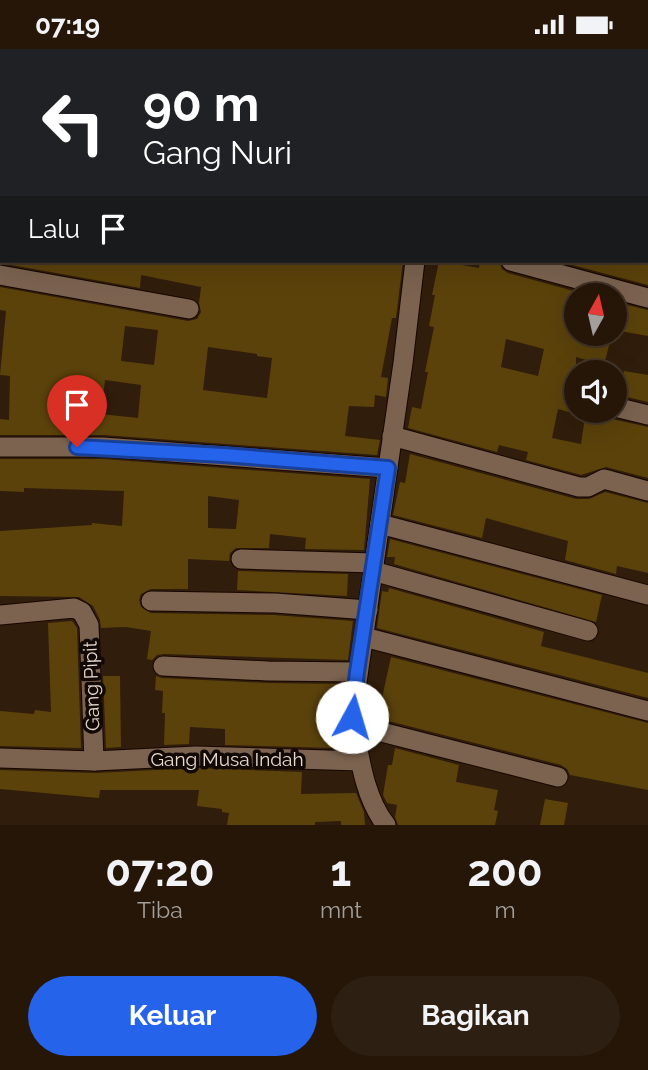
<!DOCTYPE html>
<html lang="id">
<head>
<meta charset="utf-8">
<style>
	:root { --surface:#251608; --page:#2d1f12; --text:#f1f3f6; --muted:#a39f9c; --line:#423529; --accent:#2563eb }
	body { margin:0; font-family:Raleway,sans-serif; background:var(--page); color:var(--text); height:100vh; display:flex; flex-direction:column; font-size:26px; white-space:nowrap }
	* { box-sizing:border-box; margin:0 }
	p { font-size:23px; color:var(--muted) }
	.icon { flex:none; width:38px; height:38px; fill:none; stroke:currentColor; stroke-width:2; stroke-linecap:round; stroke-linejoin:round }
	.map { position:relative; height:776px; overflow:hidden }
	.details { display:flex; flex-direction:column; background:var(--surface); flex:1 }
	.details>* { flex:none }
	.guide { position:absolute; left:0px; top:0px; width:649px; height:214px; box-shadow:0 7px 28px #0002,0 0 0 2px var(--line); background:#202124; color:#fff; overflow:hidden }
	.needle { width:46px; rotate:8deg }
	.buttons { position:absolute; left:564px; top:234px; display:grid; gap:14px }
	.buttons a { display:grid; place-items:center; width:63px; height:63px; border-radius:50%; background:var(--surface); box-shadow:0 7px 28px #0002,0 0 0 2px var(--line); font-size:35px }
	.pin { position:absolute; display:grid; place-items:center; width:60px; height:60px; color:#fff; margin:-72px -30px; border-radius:50% 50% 50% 0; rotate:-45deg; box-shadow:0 0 7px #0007 }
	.pin .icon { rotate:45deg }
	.me { position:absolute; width:77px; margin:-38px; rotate:6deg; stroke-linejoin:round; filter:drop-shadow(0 0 5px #0008) }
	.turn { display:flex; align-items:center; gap:24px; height:147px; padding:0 28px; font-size:32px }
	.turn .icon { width:91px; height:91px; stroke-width:2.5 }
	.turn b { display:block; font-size:49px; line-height:60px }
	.then { display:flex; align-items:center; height:66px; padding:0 28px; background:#0003; gap:14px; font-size:26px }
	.eta { display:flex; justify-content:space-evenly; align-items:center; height:119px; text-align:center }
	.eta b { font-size:42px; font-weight:700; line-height:49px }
	.action { display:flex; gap:14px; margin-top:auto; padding:14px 28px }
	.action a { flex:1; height:80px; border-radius:42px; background:var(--accent); color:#fff; font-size:28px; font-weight:700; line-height:80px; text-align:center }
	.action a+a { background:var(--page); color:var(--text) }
	.status { display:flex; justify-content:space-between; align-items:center; height:49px; padding:0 35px; background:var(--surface); direction:ltr }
	.status svg { height:19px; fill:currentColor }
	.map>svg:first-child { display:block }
	.building { fill:#5b420b; fill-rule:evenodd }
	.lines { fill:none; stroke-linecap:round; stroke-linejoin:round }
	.minor-casing { stroke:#180600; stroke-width:21 }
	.minor { stroke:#7b6350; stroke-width:19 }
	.route-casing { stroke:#184099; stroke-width:18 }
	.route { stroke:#2563eb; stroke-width:12 }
	.labels { text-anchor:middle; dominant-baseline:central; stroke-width:7; stroke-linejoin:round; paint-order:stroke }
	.street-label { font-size:19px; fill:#e7d9ce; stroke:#120904 }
</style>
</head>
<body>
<div class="status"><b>07:19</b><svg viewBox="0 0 49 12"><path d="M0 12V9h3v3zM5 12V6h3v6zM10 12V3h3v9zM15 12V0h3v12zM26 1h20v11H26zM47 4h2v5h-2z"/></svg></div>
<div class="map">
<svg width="648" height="776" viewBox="0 0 648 776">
	<rect width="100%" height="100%" fill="#311d0b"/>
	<g class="building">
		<path d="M0 212H403L396 269H392L381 328 388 329 386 348 375 346 374 358 349 357 345 387 380 391 377 406 104 386H0V370L9 371 10 327 0 326 6 262 0 261V238L188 272 197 270 201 263 199 254 201 238 141 226 140 239 0 214ZM125 277 158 281 154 316 121 312ZM208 298 257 305V307L272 309 267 349 203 341ZM105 331 141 336 138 369 101 365Z"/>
		<path d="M439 212 479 219 480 212H499L502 220 508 224 581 244 580 247H576V285H612L604 316 576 308V365L558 360 552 389 581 395 586 362H604L612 370 648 378V429L606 418 581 426 526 411 528 403 499 396 497 403 408 379 412 358 421 360 428 323H425L434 278 429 277 435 246H432ZM506 290 544 300 538 327 501 318Z"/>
		<path d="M557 212H648V236Z"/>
		<path d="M614 253 648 261V287L614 281Z"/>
		<path d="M624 322 648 326V353L619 346Z"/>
		<path d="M410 405 576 450H589L605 443 648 454V524L617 517 616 525 565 511 568 492 486 469 482 489 393 466 400 433 405 434Z"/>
		<path d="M0 410H103L370 430 364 501 305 500 306 489 270 485 269 499H236L230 504 229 512 188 510V540H151L141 545 139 551 141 558 151 564 274 566 353 572 348 611 164 605 157 606 152 611 147 610 151 582 126 578 101 579 100 571 93 557 79 548 0 547V482L92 476V474L122 477 124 442 24 439V443L0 442ZM208 447 239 451 236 480 208 479Z"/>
		<path d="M390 490 602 546 596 573 394 515 395 508H387Z"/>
		<path d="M238 522 348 525 347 547 237 541Z"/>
		<path d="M389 539 544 583 541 597 648 624V649L377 579 382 542 388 543Z"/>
		<path d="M72 572 77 579 81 699 0 697V662L34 665 35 661 51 663 48 574Z"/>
		<path d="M391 608 648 674V741L570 726 567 720 561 716 365 666 366 655 380 658Z"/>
		<path d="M103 627H120L121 698 106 699Z"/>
		<path d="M156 627 162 629 268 634 344 635 340 666 342 680H335L334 699 225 696V680L190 678 189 695 164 696 165 664H162L163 642 155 641Z"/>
		<path d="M395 699 459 716 456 733 498 741 494 761 498 762 495 776H398L395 768 397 756 387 754 383 746 388 716H392Z"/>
		<path d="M196 719 302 723 301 745 356 744 364 763 365 776H341V772L315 773V776H227L229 764 222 763V760L197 757 199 741H100L99 749 0 740V721L95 724Z"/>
		<path d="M545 750 568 754 564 776H540Z"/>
	</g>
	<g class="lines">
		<g class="minor-casing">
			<g id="minor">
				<path d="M238 0 243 2"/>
				<path d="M390 0V2"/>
				<path d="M468 0 473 2"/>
				<path d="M592 0 597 2"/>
				<path d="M0 33 2 34"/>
				<path d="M0 68 2 69"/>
				<path d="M0 139H2"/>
				<path d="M511 212 648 249"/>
				<path d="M0 226 189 260"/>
				<path d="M615 358 648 366"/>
				<path d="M392 387 579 438H588L604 430 648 442"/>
				<path d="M0 398H103L388 419"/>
				<path d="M380 475 648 546"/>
				<path d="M241 510 374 514"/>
				<path d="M373 522 588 582"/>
				<path d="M151 552 275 554 368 561"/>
				<path d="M0 566 74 559 82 563 89 576 94 712"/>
				<path d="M364 588 648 662"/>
				<path d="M163 617 268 622 357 623"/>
				<path d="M354 676 558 728"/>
				<path d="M0 709 94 712 196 707 360 712"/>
				<path d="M386 776C363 747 359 703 352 668L403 314 415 212"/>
			</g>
		</g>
		<use href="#minor" class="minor"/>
	</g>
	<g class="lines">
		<g class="route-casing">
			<path id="route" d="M77 398 223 406 388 419 357 623 352 668"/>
		</g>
		<use href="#route" class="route"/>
	</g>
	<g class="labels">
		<g class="street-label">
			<text transform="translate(91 637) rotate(-92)">Gang Pipit</text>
			<text x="227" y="710">Gang Musa Indah</text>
		</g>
	</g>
</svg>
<div class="buttons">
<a><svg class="needle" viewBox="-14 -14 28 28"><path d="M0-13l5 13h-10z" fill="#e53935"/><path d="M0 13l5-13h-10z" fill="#a39f9c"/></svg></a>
<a><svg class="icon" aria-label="sound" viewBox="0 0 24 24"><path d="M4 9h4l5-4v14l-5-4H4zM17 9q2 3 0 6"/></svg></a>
</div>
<div class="pin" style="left:77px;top:398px;background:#d93025"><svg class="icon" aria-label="arrive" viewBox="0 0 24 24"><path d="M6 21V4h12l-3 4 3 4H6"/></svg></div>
<svg class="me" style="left:352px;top:668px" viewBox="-20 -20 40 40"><circle r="19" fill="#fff"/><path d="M0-13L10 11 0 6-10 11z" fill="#2563eb"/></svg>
<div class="guide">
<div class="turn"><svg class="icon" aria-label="left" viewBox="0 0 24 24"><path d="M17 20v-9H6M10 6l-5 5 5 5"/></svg><div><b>90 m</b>Gang Nuri</div></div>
<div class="then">Lalu<svg class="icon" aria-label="arrive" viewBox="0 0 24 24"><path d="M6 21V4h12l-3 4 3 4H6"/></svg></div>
</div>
</div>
<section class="details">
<div class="eta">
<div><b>07:20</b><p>Tiba</p></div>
<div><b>1</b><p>mnt</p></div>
<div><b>200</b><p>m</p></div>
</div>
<div class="action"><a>Keluar</a><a>Bagikan</a></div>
</section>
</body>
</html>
